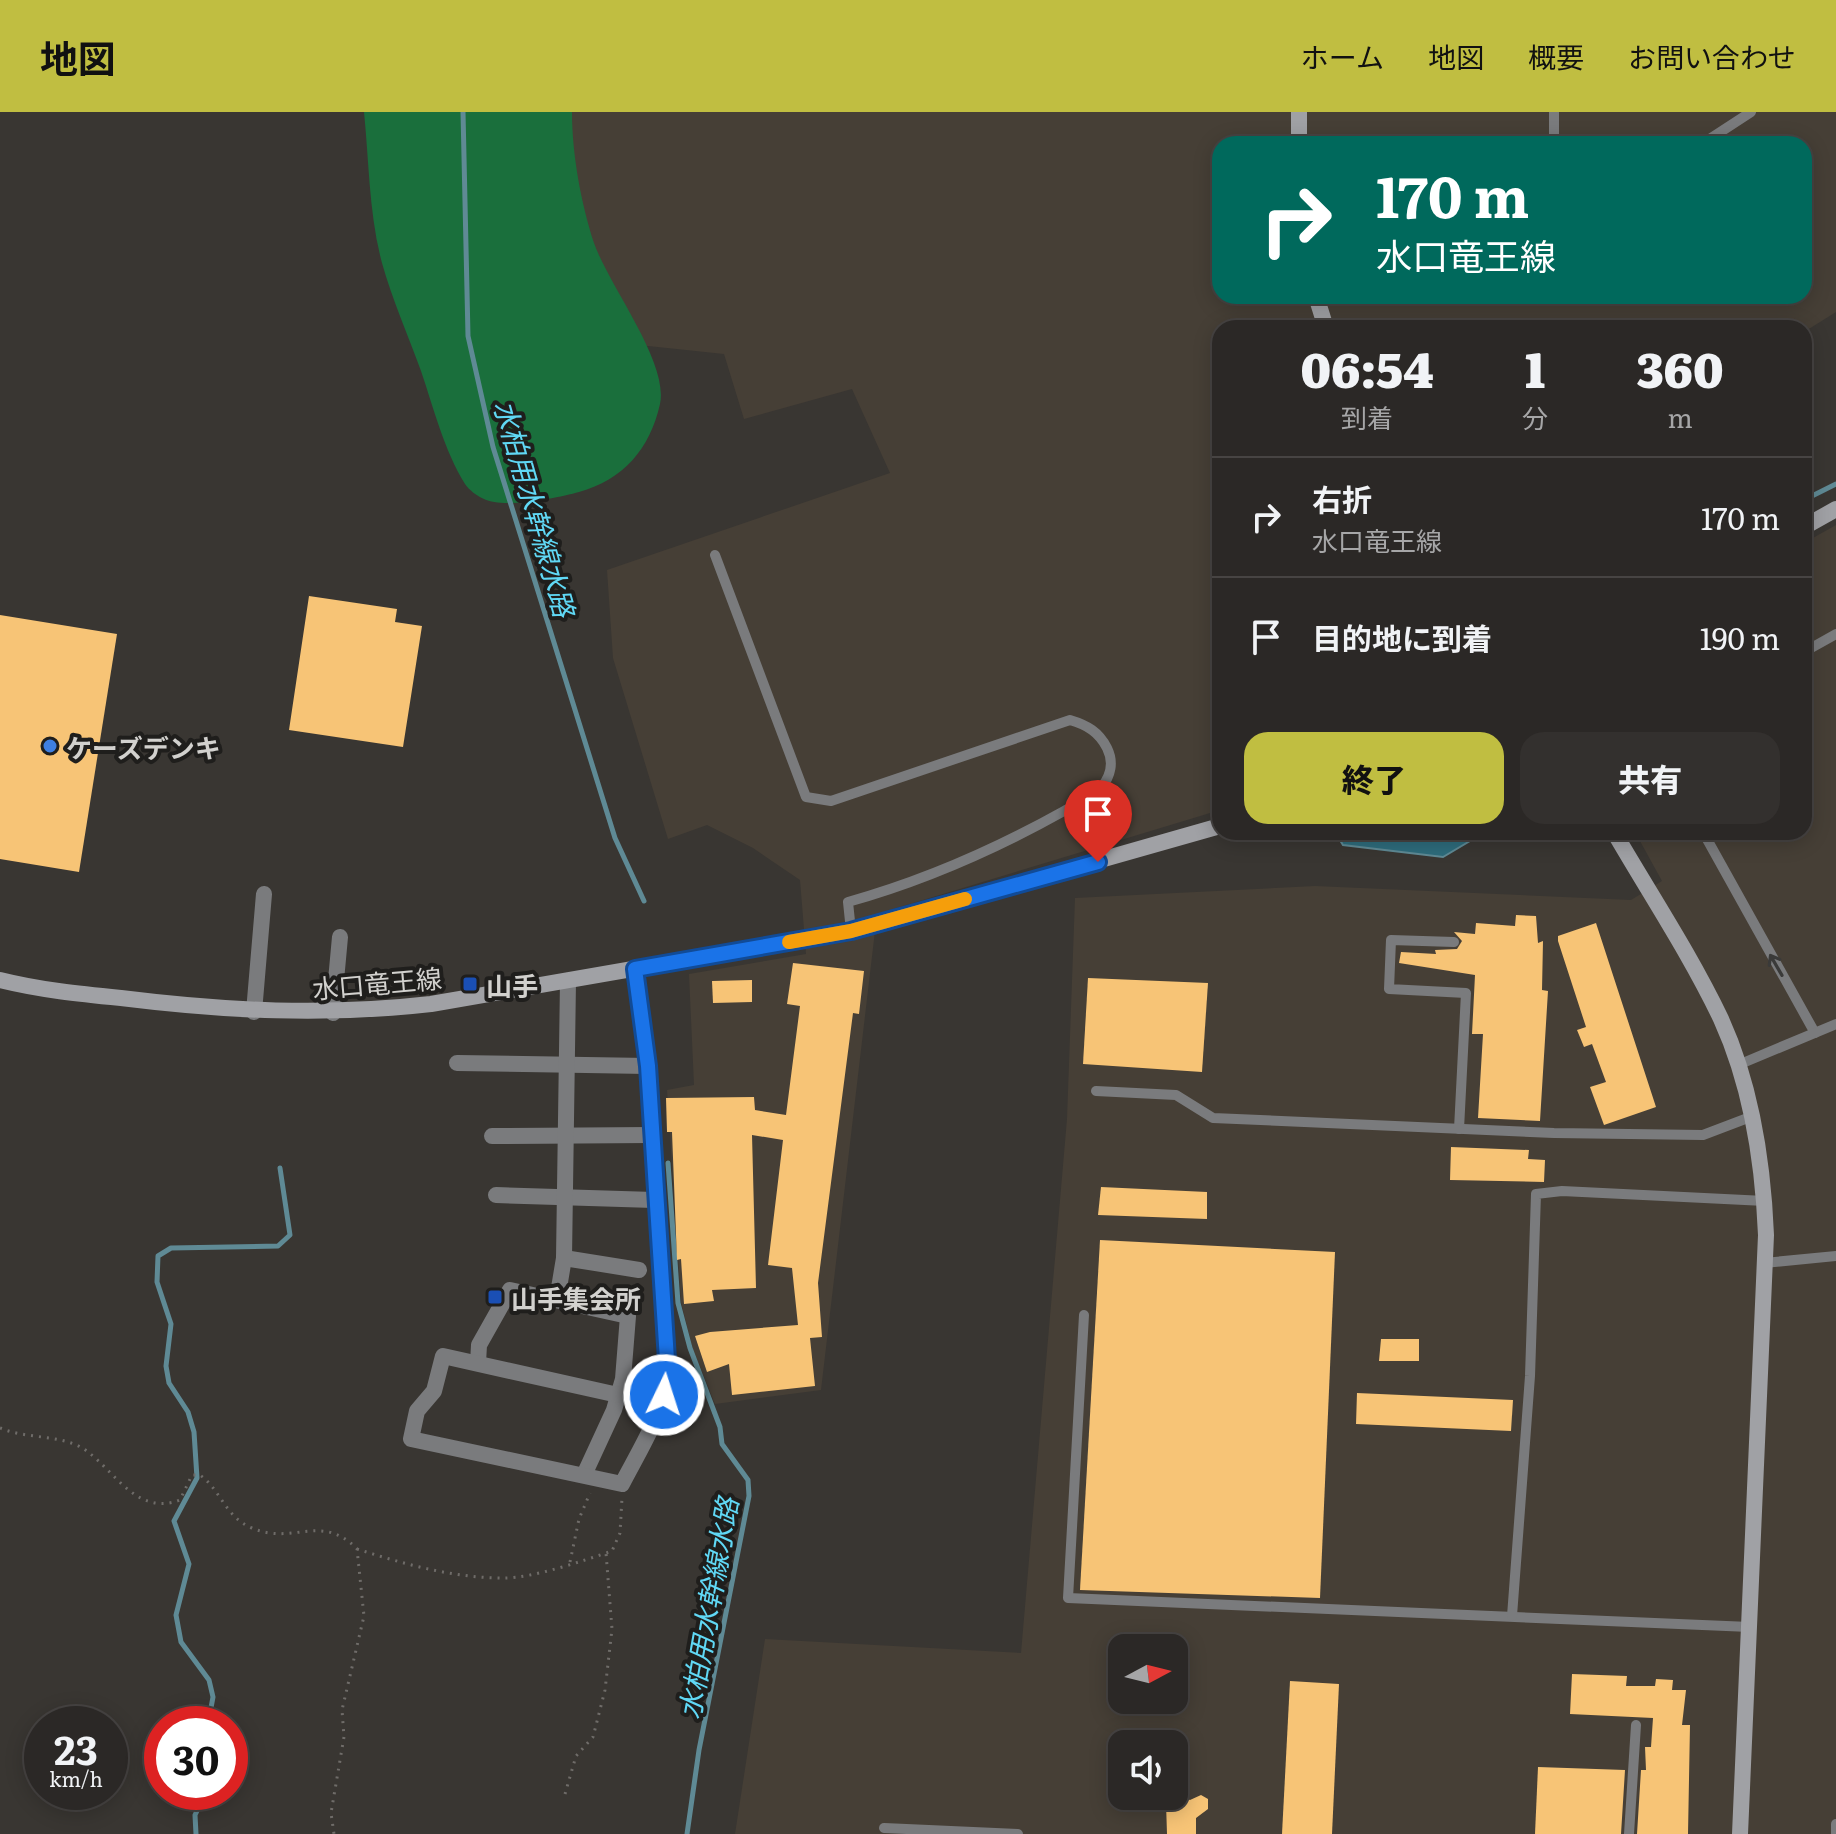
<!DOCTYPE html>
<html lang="ja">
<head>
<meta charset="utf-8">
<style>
	:root { --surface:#2b2826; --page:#33302e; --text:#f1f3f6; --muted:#a6a6a7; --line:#474443; --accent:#c0be41 }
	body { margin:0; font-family:Literata,"Noto Sans JP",serif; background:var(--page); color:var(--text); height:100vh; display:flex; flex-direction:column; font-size:30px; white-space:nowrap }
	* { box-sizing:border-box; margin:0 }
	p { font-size:26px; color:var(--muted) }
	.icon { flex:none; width:44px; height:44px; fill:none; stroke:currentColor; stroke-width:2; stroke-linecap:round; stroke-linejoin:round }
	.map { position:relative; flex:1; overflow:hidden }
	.drawer { position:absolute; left:1212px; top:208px; width:600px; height:520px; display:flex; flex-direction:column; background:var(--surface); border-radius:24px; box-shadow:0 4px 20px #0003,0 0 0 2px var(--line) }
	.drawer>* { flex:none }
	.guide { position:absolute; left:1212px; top:24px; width:600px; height:168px; border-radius:24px; box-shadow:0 4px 20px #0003,0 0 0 2px var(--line); background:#00695c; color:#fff; overflow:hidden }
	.needle { width:52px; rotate:83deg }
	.buttons { position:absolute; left:1108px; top:1522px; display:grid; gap:16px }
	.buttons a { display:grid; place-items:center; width:80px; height:80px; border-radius:16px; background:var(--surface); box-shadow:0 4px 20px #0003,0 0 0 2px var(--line); font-size:40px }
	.speed { position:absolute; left:24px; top:1594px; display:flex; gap:16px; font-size:40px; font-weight:700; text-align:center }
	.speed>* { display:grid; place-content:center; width:104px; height:104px; border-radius:50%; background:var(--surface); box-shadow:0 4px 20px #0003,0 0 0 2px var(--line); line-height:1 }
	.speed small { font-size:20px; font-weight:400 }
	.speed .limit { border:12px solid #d22; background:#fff; color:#111 }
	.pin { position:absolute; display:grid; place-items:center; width:68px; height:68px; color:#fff; margin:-82px -34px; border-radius:50% 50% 50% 0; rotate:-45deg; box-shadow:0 0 8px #0007 }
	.pin .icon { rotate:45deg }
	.me { position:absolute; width:88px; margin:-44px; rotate:4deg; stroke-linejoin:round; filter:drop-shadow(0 0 6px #0008) }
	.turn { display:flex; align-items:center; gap:28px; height:168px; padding:0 32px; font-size:36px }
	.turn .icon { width:104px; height:104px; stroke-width:2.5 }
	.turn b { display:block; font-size:56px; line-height:68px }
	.eta { display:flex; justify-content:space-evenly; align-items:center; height:136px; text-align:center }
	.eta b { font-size:48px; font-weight:800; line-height:56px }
	.primary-button { display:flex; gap:16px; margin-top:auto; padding:16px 32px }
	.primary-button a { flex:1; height:92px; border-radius:24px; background:var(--accent); color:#111; font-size:32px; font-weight:800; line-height:92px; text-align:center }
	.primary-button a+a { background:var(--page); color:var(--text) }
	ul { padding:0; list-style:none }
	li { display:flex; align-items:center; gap:24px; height:120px; padding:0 32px; border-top:2px solid var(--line) }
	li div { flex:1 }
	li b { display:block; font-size:30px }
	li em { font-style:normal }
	header { display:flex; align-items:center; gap:48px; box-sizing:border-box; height:112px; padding:0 40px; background:var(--accent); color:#111 }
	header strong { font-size:38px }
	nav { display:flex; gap:44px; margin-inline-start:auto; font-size:28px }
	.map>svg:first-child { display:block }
	.built { fill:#463f36; fill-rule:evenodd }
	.forest { fill:#1a6f3c }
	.water { fill:#2e6c7c; stroke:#5f8a95; stroke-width:2 }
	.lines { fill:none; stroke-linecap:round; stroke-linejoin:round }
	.stream { stroke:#5f8a95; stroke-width:5 }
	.building { fill:#f7c476 }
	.path { stroke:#6f6c69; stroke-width:3; stroke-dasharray:2 6; stroke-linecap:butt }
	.lane { stroke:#7a7b7d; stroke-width:10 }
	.street { stroke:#7a7b7d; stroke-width:16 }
	.secondary { stroke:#a0a1a5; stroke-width:16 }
	.oneway { stroke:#3a3a39 }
	.route-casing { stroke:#114b97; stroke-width:20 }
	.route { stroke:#1a73e8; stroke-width:14 }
	.slow { stroke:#f59e0b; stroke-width:14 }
	.shop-dot { fill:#3f7fe0; stroke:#1f1e1c; stroke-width:3 }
	.transit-dot { fill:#1a4fb4; stroke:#1f1e1c; stroke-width:3 }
	.labels { text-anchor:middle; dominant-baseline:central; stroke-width:8; stroke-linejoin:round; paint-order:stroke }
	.poi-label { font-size:26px; font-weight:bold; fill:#d2d1ce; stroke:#1f1e1c; text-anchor:start }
	.street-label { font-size:26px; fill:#d2d1ce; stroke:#1f1e1c }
	.water-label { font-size:28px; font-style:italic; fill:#60d8f5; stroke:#1f1e1c }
</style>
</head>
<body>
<header>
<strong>地図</strong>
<nav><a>ホーム</a><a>地図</a><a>概要</a><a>お問い合わせ</a></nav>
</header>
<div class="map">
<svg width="1836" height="1722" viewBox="0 0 1836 1722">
	<rect width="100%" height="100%" fill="#393632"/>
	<g class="built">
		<path d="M538 0H1836V200L1804 220V216H1220V698L877 802 821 1278 715 1292 693 1238 681 1190 667 978 694 973 689 862 806 842 800 768 753 736 707 713 668 727 613 546 607 458 890 361 852 277 744 307 724 242 544 223ZM1220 32H1804V184H1220Z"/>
		<path d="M1836 413V1722H735L765 1527 1021 1541 1067 1007 1075 786 1315 774 1631 788 1662 769 1635 720H1804V431ZM1122 1536H1174V1588H1122ZM1122 1632H1174V1684H1122Z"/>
	</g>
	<path class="forest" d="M364 0H572C572 42 581 91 594 131 609 174 669 250 660 292 650 337 623 368 579 380 558 386 503 397 484 387 477 384 469 378 465 372 444 338 434 297 421 259 408 223 392 187 382 151 369 103 369 49 364 0Z"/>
	<path class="water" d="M1335 720H1485L1443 745 1343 733Z"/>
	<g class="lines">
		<g class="stream">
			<path d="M463 0 468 224 493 335 615 726 644 789"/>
			<path d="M1804 388 1836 372"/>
			<path d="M668 1051 678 1191 690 1236 720 1315 722 1332 748 1368 749 1384 699 1638 687 1722"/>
			<path d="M208 1612 213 1585 209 1568 181 1530 176 1503 189 1452 174 1409 197 1366 194 1320 188 1300 169 1271 166 1254 171 1212 157 1170 158 1144 171 1136 278 1134 290 1123 280 1056"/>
			<path d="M196 1722 195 1703 206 1680"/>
		</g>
	</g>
	<g class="building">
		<path d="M309 484 397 497 395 510 422 514 403 635 289 618Z"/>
		<path d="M0 503 117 522 79 760 0 747Z"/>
		<path d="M1516 803 1536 804 1538 831 1543 829 1542 878 1548 879 1540 1009 1478 1006 1483 922H1472L1475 863 1399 851 1401 840 1436 842 1435 838 1457 837 1462 829 1454 820 1475 822 1476 811 1515 814Z"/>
		<path d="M1596 811 1656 995 1604 1013 1590 975 1606 970 1592 932 1584 935 1577 918 1586 915 1558 829V824Z"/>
		<path d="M793 851 864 859 859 902 853 901 818 1171 822 1225 810 1226 815 1274 732 1283 729 1252 707 1260 695 1224 710 1220 798 1213 792 1156 768 1153 783 1028 752 1023 756 1176 712 1178 714 1189 684 1192 681 1147 677 1148 672 1020H667L666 986 754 985 755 998 786 1003 800 894 787 892Z"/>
		<path d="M1088 866 1208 871 1202 960 1083 952Z"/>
		<path d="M752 868V890L713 891 712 869Z"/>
		<path d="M1451 1035 1529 1038 1528 1047 1545 1048 1544 1070 1450 1068Z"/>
		<path d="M1101 1075 1207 1080V1107L1098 1103Z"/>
		<path d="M1100 1128 1335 1140 1320 1486 1080 1478Z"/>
		<path d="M1381 1227H1419V1249H1379Z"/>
		<path d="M1357 1281 1513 1288 1511 1319 1356 1312Z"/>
		<path d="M1572 1562 1627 1564 1626 1574H1655L1656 1567 1673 1568 1672 1578H1686L1682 1613H1690L1688 1722H1637L1641 1658H1646L1645 1635H1651L1653 1606 1570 1602Z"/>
		<path d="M1290 1569 1339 1572 1332 1722H1282Z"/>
		<path d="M1538 1655 1625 1658 1621 1722H1535Z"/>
		<path d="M1174 1682 1190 1688 1201 1683 1208 1687V1697L1196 1706V1722H1167L1166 1691Z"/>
	</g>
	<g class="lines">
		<g class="path">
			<path d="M0 1316C24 1326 50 1323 74 1332 109 1345 131 1407 180 1388L192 1363H200C221 1378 225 1405 252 1416 293 1434 321 1400 357 1437L364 1504 342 1598 344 1625 331 1701 334 1722"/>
			<path d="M357 1437C404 1452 453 1466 503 1466 534 1466 582 1449 612 1439L620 1421 622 1386"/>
			<path d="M570 1450 579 1407 590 1381"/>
			<path d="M565 1682 576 1644 593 1625 605 1578 612 1517 606 1441"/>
		</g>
		<g class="lane">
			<path d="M1554 0V27L1563 32"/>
			<path d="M1702 32 1751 0"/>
			<path d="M1770 184 1772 187"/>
			<path d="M715 443 806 685 831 689 1070 608C1087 613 1099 620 1107 636 1114 650 1111 664 1101 676 1092 686 1076 692 1064 699 996 737 923 769 848 790L851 819"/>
			<path d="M1804 540 1836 522"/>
			<path d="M1703 720 1815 921"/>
			<path d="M1454 830 1391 828 1389 877 1466 881 1459 1017"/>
			<path d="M1738 953 1836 912"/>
			<path d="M1096 979 1176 983 1213 1006 1554 1021 1703 1023 1753 1004"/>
			<path d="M1764 1151 1836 1144"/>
			<path d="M1084 1203 1068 1486 1750 1515"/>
			<path d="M1512 1504 1530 1264 1536 1082 1562 1079 1765 1089"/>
			<path d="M884 1716 1018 1722"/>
			<path d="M1629 1722 1636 1613"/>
			<path d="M1836 1722V1712"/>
		</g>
		<g class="street">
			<path d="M254 900 264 782"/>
			<path d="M333 901 340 825"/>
			<path d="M457 951 648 954"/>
			<path d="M492 1024 651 1023"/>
			<path d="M496 1083 654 1088"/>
			<path d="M564 1146 639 1158"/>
			<path d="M557 1188 564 1146 568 869"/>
			<path d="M478 1251 479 1233 510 1178 628 1204 623 1267 614 1298 584 1363"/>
			<path d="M618 1283 443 1244 434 1279 417 1299 411 1327 622 1372C639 1339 664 1300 668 1263L648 954 635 857"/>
		</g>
		<g class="secondary">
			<path d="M1299 32V0"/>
			<path d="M1316 184 1326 216"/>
			<path d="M1804 415 1836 397"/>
			<path d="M1614 720C1650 782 1690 842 1721 907 1752 975 1763 1049 1766 1123L1740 1722"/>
			<path d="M0 868C40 878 80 882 121 886 225 899 326 904 431 892L851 819 1220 714"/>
		</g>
	</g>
	<defs><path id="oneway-shaft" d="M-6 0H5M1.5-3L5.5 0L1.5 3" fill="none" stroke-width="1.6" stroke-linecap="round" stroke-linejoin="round" transform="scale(2)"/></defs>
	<use class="oneway" href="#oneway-shaft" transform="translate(1776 853) rotate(-120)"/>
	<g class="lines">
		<g class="route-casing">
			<path id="route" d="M664 1283 668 1263 648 954 635 857 851 819 1098 750"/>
		</g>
		<use href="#route" class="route"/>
		<path class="slow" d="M789 830 851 819 965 787"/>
	</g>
	<circle class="shop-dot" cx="50" cy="634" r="8"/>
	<g class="transit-dot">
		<rect x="462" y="864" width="16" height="16" rx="4"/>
		<rect x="487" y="1177" width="16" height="16" rx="4"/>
	</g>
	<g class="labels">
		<g class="poi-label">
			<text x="66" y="634">ケーズデンキ</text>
			<text x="486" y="872">山手</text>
			<text x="511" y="1185">山手集会所</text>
		</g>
		<g class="street-label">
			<text transform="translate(377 870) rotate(-5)">水口竜王線</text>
		</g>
		<g class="water-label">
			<text transform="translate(536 396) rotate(74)">水柏用水幹線水路</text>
			<text transform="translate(707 1496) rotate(-80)">水柏用水幹線水路</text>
		</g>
	</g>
</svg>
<div class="buttons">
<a><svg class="needle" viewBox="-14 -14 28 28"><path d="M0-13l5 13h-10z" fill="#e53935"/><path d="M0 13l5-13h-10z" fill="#a6a6a7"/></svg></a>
<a><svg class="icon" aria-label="sound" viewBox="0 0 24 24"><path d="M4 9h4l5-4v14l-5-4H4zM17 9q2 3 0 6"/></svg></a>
</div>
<div class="speed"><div>23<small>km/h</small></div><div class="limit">30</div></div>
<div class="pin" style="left:1098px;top:750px;background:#d93025"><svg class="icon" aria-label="arrive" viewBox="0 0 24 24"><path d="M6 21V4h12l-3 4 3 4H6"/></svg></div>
<svg class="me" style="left:664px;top:1283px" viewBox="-20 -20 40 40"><circle r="17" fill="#1a73e8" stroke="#fff" stroke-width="3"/><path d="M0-11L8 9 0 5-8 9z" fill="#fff"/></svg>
<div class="guide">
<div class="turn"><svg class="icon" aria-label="right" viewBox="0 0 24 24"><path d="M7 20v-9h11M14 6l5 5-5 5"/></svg><div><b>170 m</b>水口竜王線</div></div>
</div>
<section class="drawer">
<div class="eta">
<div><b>06:54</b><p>到着</p></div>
<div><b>1</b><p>分</p></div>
<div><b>360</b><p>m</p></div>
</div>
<ul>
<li><svg class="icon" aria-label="right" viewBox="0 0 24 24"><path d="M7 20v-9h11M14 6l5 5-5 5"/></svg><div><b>右折</b><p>水口竜王線</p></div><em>170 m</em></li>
<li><svg class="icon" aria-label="arrive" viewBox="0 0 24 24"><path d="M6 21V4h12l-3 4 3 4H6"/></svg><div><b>目的地に到着</b></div><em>190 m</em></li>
</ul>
<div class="primary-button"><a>終了</a><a>共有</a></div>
</section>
</div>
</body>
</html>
